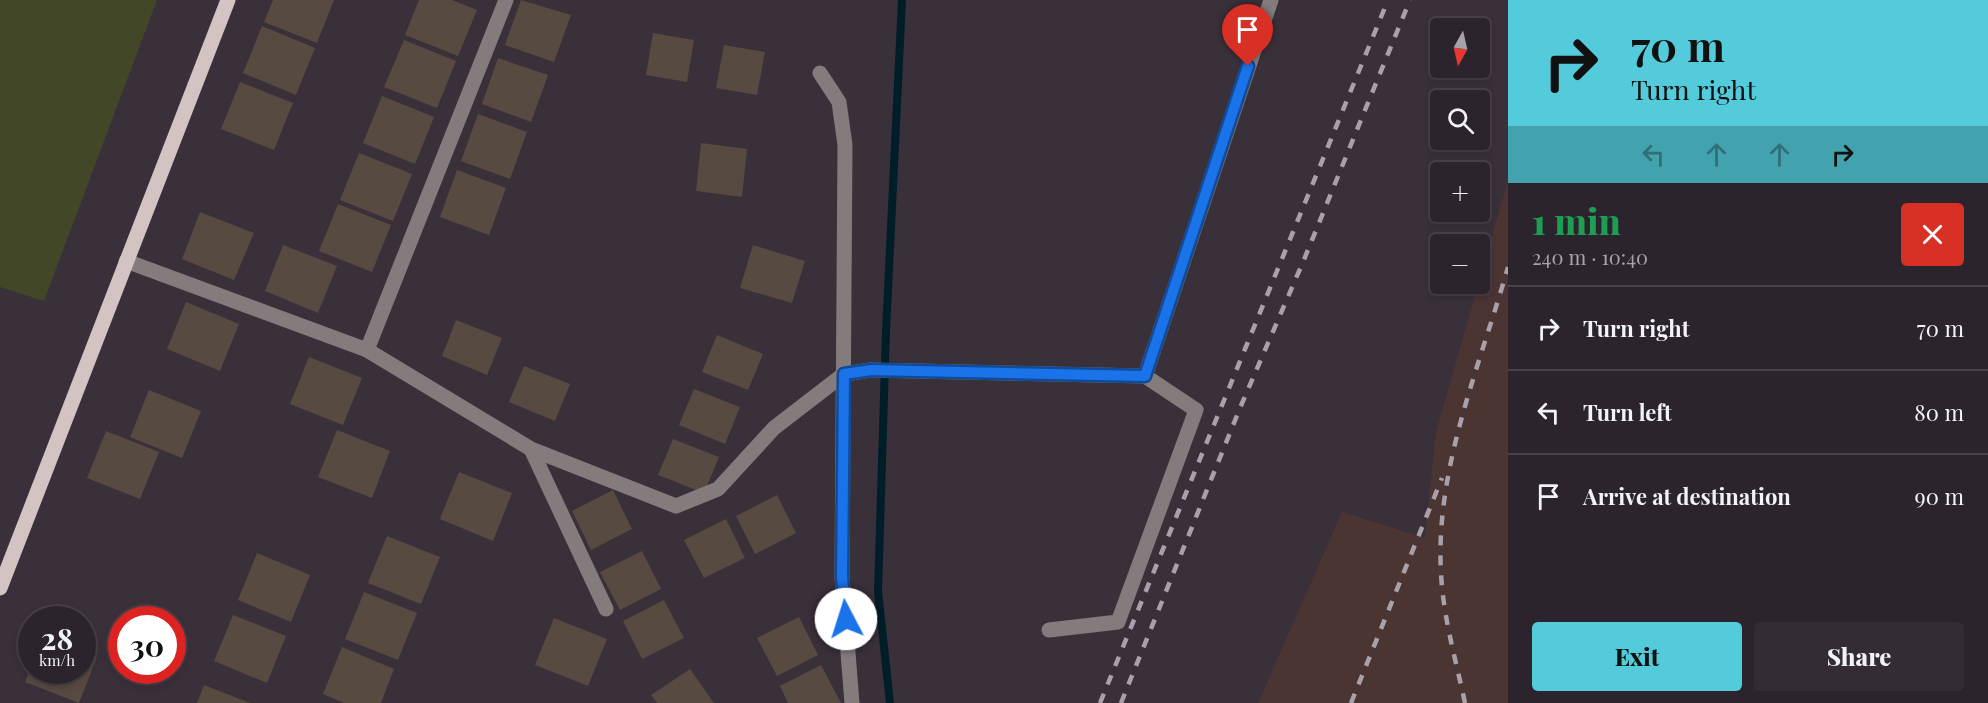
<!DOCTYPE html>
<html lang="en">
<head>
<meta charset="utf-8">
<style>
	:root { --surface:#2c242c; --page:#342c34; --text:#f1f3f6; --muted:#a6a4a9; --line:#484148; --accent:#53cbda }
	body { margin:0; font-family:"Playfair Display",serif; background:var(--page); color:var(--text); height:100vh; display:flex; flex-direction:column; font-size:22px; white-space:nowrap }
	* { box-sizing:border-box; margin:0 }
	p { font-size:20px; color:var(--muted) }
	.icon { flex:none; width:33px; height:33px; fill:none; stroke:currentColor; stroke-width:2; stroke-linecap:round; stroke-linejoin:round }
	.map { position:relative; flex:1; overflow:hidden }
	.panel { display:flex; flex-direction:column; background:var(--surface); width:480px }
	.panel>* { flex:none }
	.banner { background:#53cbda; color:#111; overflow:hidden }
	.needle { width:39px; rotate:188deg }
	.fabs { position:absolute; left:1430px; top:18px; display:grid; gap:12px }
	.fabs a { display:grid; place-items:center; width:60px; height:60px; border-radius:6px; background:var(--surface); box-shadow:0 3px 9px #0003,0 0 0 2px var(--line); font-size:30px }
	.speed { position:absolute; left:18px; top:606px; display:flex; gap:12px; font-size:30px; font-weight:700; text-align:center }
	.speed>* { display:grid; place-content:center; width:78px; height:78px; border-radius:50%; background:var(--surface); box-shadow:0 3px 9px #0003,0 0 0 2px var(--line); line-height:1 }
	.speed small { font-size:15px; font-weight:400 }
	.speed .limit { border:9px solid #d22; background:#fff; color:#111 }
	.pin { position:absolute; display:grid; place-items:center; width:51px; height:51px; color:#fff; margin:-62px -26px; border-radius:50% 50% 50% 0; rotate:-45deg; box-shadow:0 0 6px #0007 }
	.pin .icon { rotate:45deg }
	.me { position:absolute; width:66px; margin:-33px; rotate:355deg; stroke-linejoin:round; filter:drop-shadow(0 0 4px #0008) }
	.turn { display:flex; align-items:center; gap:21px; height:126px; padding:0 24px; font-size:27px }
	.turn .icon { width:78px; height:78px; stroke-width:2.5 }
	.turn b { display:block; font-size:42px; line-height:51px }
	.lanes { display:flex; align-items:center; height:57px; padding:0 24px; background:#0003; justify-content:center; gap:30px; direction:ltr }
	.lanes .off { opacity:.35 }
	.round { display:grid; place-items:center; flex:none; width:63px; height:63px; border-radius:6px; background:var(--page) }
	.summary { display:flex; align-items:center; justify-content:space-between; height:102px; padding:0 24px }
	h1 { font-size:36px; font-weight:800; line-height:45px; color:#1e9e55 }
	.primary-button { display:flex; gap:12px; margin-top:auto; padding:12px 24px }
	.primary-button a { flex:1; height:69px; border-radius:6px; background:var(--accent); color:#111; font-size:24px; font-weight:800; line-height:69px; text-align:center }
	.primary-button a+a { background:var(--page); color:var(--text) }
	ul { padding:0; list-style:none }
	li { display:flex; align-items:center; gap:18px; height:84px; padding:0 24px; border-top:2px solid var(--line) }
	li div { flex:1 }
	li b { display:block; font-size:22px }
	li em { font-style:normal }
	main { display:flex; flex:1; min-height:0 }
	.map>svg:first-child { display:block }
	.industrial { fill:#4a3533 }
	.green { fill:#424728 }
	.lines { fill:none; stroke-linecap:round; stroke-linejoin:round }
	.stream { stroke:#001e2a; stroke-width:8 }
	.building { fill:#574a41 }
	.minor { stroke:#847c7c; stroke-width:15 }
	.major { stroke:#d4c3c3; stroke-width:15 }
	.rail { stroke:#a9a1a9; stroke-width:4.5; stroke-dasharray:10 10; stroke-linecap:butt }
	.route-casing { stroke:#114b97; stroke-width:15 }
	.route { stroke:#1a73e8; stroke-width:10 }
</style>
</head>
<body>
<main>
<div class="map">
<svg width="1508" height="703" viewBox="0 0 1508 703">
	<rect width="100%" height="100%" fill="#3a303a"/>
	<path class="industrial" d="M1508 180V703H1258L1342 512 1425 538 1436 432Z"/>
	<path class="green" d="M0 0H157L44 301 0 287Z"/>
	<g class="lines">
		<path class="stream" d="M890 703 878 591 886 331 902 0"/>
	</g>
	<g class="building">
		<path d="M273 0H334L317 43 264 22Z"/>
		<path d="M419 0H452L477 10 458 56 405 35Z"/>
		<path d="M521 0 571 15 554 62 505 45Z"/>
		<path d="M262 26 315 48 296 95 243 73Z"/>
		<path d="M653 33 694 40 687 82 646 75Z"/>
		<path d="M404 40 456 61 437 108 384 87Z"/>
		<path d="M724 45 765 52 757 95 716 88Z"/>
		<path d="M498 58 548 75 531 122 482 104Z"/>
		<path d="M240 82 293 103 274 150 221 129Z"/>
		<path d="M382 96 434 117 415 164 363 143Z"/>
		<path d="M478 114 527 132 510 179 461 161Z"/>
		<path d="M701 143 747 149 742 197 696 191Z"/>
		<path d="M359 153 412 174 393 221 340 200Z"/>
		<path d="M457 170 506 188 489 235 440 217Z"/>
		<path d="M338 204 391 225 372 272 319 251Z"/>
		<path d="M200 212 254 233 234 280 182 259Z"/>
		<path d="M283 245 337 266 318 313 265 291Z"/>
		<path d="M753 245 805 261 792 303 740 288Z"/>
		<path d="M186 302 239 324 220 371 167 349Z"/>
		<path d="M456 320 502 338 487 375 442 356Z"/>
		<path d="M717 335 763 354 748 390 702 372Z"/>
		<path d="M309 357 362 378 343 425 290 404Z"/>
		<path d="M524 366 570 384 555 421 509 402Z"/>
		<path d="M694 389 740 407 725 444 679 425Z"/>
		<path d="M149 390 201 411 182 458 130 437Z"/>
		<path d="M337 430 390 451 372 498 318 477Z"/>
		<path d="M106 431 159 452 140 499 87 478Z"/>
		<path d="M673 439 719 457 704 493 658 475Z"/>
		<path d="M459 472 512 493 493 541 440 519Z"/>
		<path d="M613 490 632 529 591 550 572 511Z"/>
		<path d="M777 495 796 533 755 554 736 516Z"/>
		<path d="M726 519 745 558 704 578 684 540Z"/>
		<path d="M387 536 440 557 421 604 368 583Z"/>
		<path d="M642 551 661 589 620 610 600 572Z"/>
		<path d="M257 553 310 575 291 622 238 600Z"/>
		<path d="M364 592 417 613 398 660 345 639Z"/>
		<path d="M664 600 684 638 642 659 623 621Z"/>
		<path d="M233 615 286 636 267 683 214 661Z"/>
		<path d="M799 617 818 655 777 676 757 638Z"/>
		<path d="M554 618 607 639 588 686 535 665Z"/>
		<path d="M342 647 394 669 381 703H344L323 694Z"/>
		<path d="M82 651 97 657 79 703 25 682 30 670H82Z"/>
		<path d="M821 665 841 703H788L780 686Z"/>
		<path d="M690 669 714 703H657L651 695Z"/>
		<path d="M204 685 250 703H197Z"/>
	</g>
	<g class="lines">
		<g class="minor">
			<path d="M820 73 839 102 845 145 842 577 852 703"/>
			<path d="M126 261 367 350 531 449 676 506 718 489 774 428 844 374 871 370 1145 376"/>
			<path d="M367 350 506 0"/>
			<path d="M531 449 606 609"/>
			<path d="M1049 630 1118 622 1196 410 1145 376 1271 0"/>
		</g>
		<path class="major" d="M0 588 228 0"/>
		<g class="rail">
			<path d="M1100 703 1388 0"/>
			<path d="M1121 703 1240 408 1303 262 1410 0"/>
			<path d="M1351 703 1442 478"/>
			<path d="M1465 703C1456 661 1443 616 1441 573 1435 468 1480 366 1508 267"/>
		</g>
	</g>
	<g class="lines">
		<g class="route-casing">
			<path id="route" d="M846 619 842 577 844 374 871 370 1145 376 1248 66"/>
		</g>
		<use href="#route" class="route"/>
	</g>
</svg>
<div class="fabs">
<a><svg class="needle" viewBox="-14 -14 28 28"><path d="M0-13l5 13h-10z" fill="#e53935"/><path d="M0 13l5-13h-10z" fill="#a6a4a9"/></svg></a>
<a><svg class="icon" aria-label="search" viewBox="0 0 24 24"><circle cx="10" cy="10" r="6"/><path d="M15 15l6 6"/></svg></a>
<a>+</a>
<a>−</a>
</div>
<div class="speed"><div>28<small>km/h</small></div><div class="limit">30</div></div>
<div class="pin" style="left:1248px;top:66px;background:#d93025"><svg class="icon" aria-label="arrive" viewBox="0 0 24 24"><path d="M6 21V4h12l-3 4 3 4H6"/></svg></div>
<svg class="me" style="left:846px;top:619px" viewBox="-20 -20 40 40"><circle r="19" fill="#fff"/><path d="M0-13L10 11 0 6-10 11z" fill="#1a73e8"/></svg>
</div>
<section class="panel">
<div class="banner">
<div class="turn"><svg class="icon" aria-label="right" viewBox="0 0 24 24"><path d="M7 20v-9h11M14 6l5 5-5 5"/></svg><div><b>70 m</b>Turn right</div></div>
<div class="lanes"><svg class="icon off" aria-label="left" viewBox="0 0 24 24"><path d="M17 20v-9H6M10 6l-5 5 5 5"/></svg><svg class="icon off" aria-label="ahead" viewBox="0 0 24 24"><path d="M12 20V5M6 11l6-6 6 6"/></svg><svg class="icon off" aria-label="ahead" viewBox="0 0 24 24"><path d="M12 20V5M6 11l6-6 6 6"/></svg><svg class="icon" aria-label="right" viewBox="0 0 24 24"><path d="M7 20v-9h11M14 6l5 5-5 5"/></svg></div>
</div>
<div class="summary"><div><h1>1 min</h1><p>240 m · 10:40</p></div><a class="round" style="background:#d93025;color:#fff"><svg class="icon" aria-label="close" viewBox="0 0 24 24"><path d="M6 6l12 12M18 6L6 18"/></svg></a></div>
<ul>
<li><svg class="icon" aria-label="right" viewBox="0 0 24 24"><path d="M7 20v-9h11M14 6l5 5-5 5"/></svg><div><b>Turn right</b></div><em>70 m</em></li>
<li><svg class="icon" aria-label="left" viewBox="0 0 24 24"><path d="M17 20v-9H6M10 6l-5 5 5 5"/></svg><div><b>Turn left</b></div><em>80 m</em></li>
<li><svg class="icon" aria-label="arrive" viewBox="0 0 24 24"><path d="M6 21V4h12l-3 4 3 4H6"/></svg><div><b>Arrive at destination</b></div><em>90 m</em></li>
</ul>
<div class="primary-button"><a>Exit</a><a>Share</a></div>
</section>
</main>
</body>
</html>
